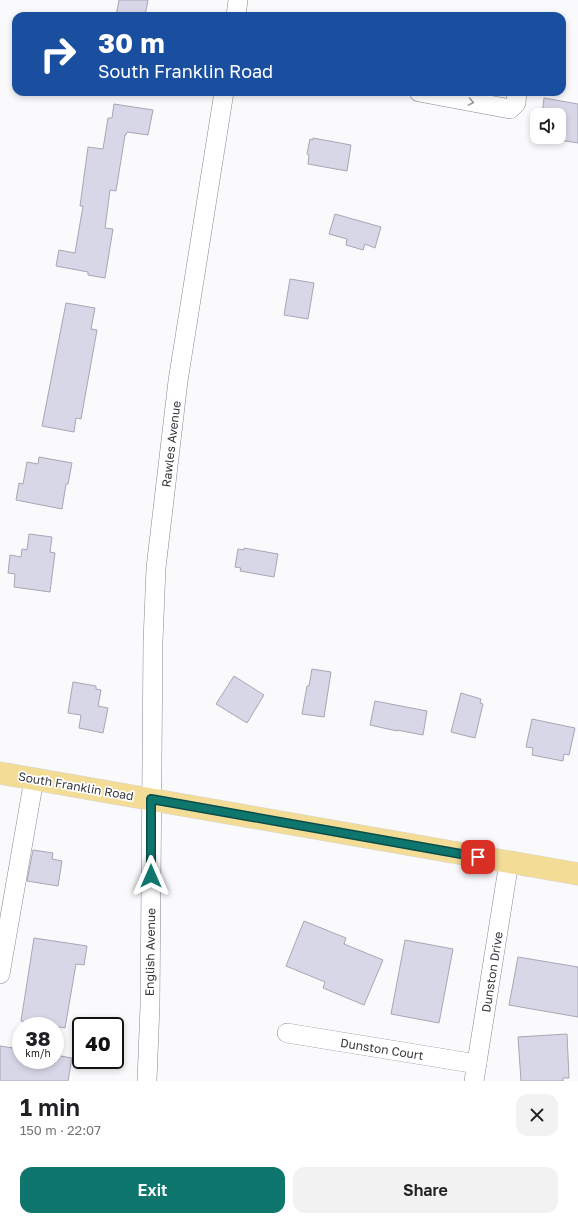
<!DOCTYPE html>
<html lang="en">
<head>
<meta charset="utf-8">
<style>
	:root { --surface:#fff; --page:#f2f2f2; --text:#202124; --muted:#757577; --accent:#0f766e }
	body { margin:0; font-family:"Golos Text",sans-serif; background:var(--page); color:var(--text); height:100vh; display:flex; flex-direction:column; font-size:15px; white-space:nowrap }
	* { box-sizing:border-box; margin:0 }
	p { font-size:13px; color:var(--muted) }
	.icon { flex:none; width:22px; height:22px; fill:none; stroke:currentColor; stroke-width:2; stroke-linecap:round; stroke-linejoin:round }
	.map { position:relative; height:1081px; overflow:hidden }
	.sheet { display:flex; flex-direction:column; background:var(--surface); flex:1 }
	.sheet>* { flex:none }
	.top-card { position:absolute; left:12px; top:12px; width:554px; height:84px; border-radius:12px; box-shadow:0 2px 6px #0003; background:#1a4fa0; color:#fff; overflow:hidden }
	.fabs { position:absolute; left:530px; top:108px; display:grid; gap:8px }
	.fabs a { display:grid; place-items:center; width:36px; height:36px; border-radius:8px; background:var(--surface); box-shadow:0 2px 6px #0003; font-size:20px }
	.speed { position:absolute; left:12px; top:1017px; display:flex; gap:8px; font-size:20px; font-weight:700; text-align:center }
	.speed>* { display:grid; place-content:center; width:52px; height:52px; border-radius:50%; background:var(--surface); box-shadow:0 2px 6px #0003; line-height:1 }
	.speed small { font-size:10px; font-weight:400 }
	.speed .limit { border:2px solid #111; border-radius:6px; background:#fff; color:#111 }
	.pin { position:absolute; display:grid; place-items:center; width:34px; height:34px; color:#fff; margin:-17px; border-radius:8px; box-shadow:0 2px 6px #0006 }
	.me { position:absolute; width:44px; margin:-22px; rotate:0deg; stroke-linejoin:round; filter:drop-shadow(0 0 3px #0008) }
	.turn { display:flex; align-items:center; gap:14px; height:84px; padding:0 20px; font-size:18px }
	.turn .icon { width:52px; height:52px; stroke-width:2.5 }
	.turn b { display:block; font-size:28px; line-height:34px }
	.round { display:grid; place-items:center; flex:none; width:42px; height:42px; border-radius:12px; background:var(--page) }
	.overview { display:flex; align-items:center; justify-content:space-between; height:68px; padding:0 20px }
	h1 { font-size:24px; font-weight:600; line-height:30px }
	.action { display:flex; gap:8px; margin-top:auto; padding:8px 20px }
	.action a { flex:1; height:46px; border-radius:12px; background:var(--accent); color:#fff; font-size:16px; font-weight:600; line-height:46px; text-align:center }
	.action a+a { background:var(--page); color:var(--text) }
	.map>svg:first-child { display:block }
	.building { fill:#d8d7e8; stroke:#a6a6b5 }
	.lines { fill:none; stroke-linecap:round; stroke-linejoin:round }
	.minor-casing { stroke:#878695; stroke-width:20 }
	.major-casing { stroke:#d7d7d8; stroke-width:23 }
	.minor { stroke:#fff; stroke-width:19 }
	.major { stroke:#f2dc96; stroke-width:22 }
	.oneway { stroke:#9b9b9e }
	.route-casing { stroke:#0a4d48; stroke-width:10 }
	.route { stroke:#0f766e; stroke-width:7 }
	.labels { text-anchor:middle; dominant-baseline:central; stroke-width:3.5; stroke-linejoin:round; paint-order:stroke }
	.street-label { font-size:12px; fill:#37373d; stroke:#fff }
</style>
</head>
<body>
<div class="map">
<svg width="578" height="1081" viewBox="0 0 578 1081">
	<rect width="100%" height="100%" fill="#fafafd"/>
	<g class="building">
		<path d="M119 0H148L145 16H116Z"/>
		<path d="M544 98 578 104V143L539 137H559V115H542Z"/>
		<path d="M114 104 153 110 148 135 127 132 126 135H125L116 191 110 190 105 228 113 229 105 278 88 275V272L56 266 59 250 75 253 83 206H80L88 147 103 149 108 118H112Z"/>
		<path d="M313 138 351 145 347 171 308 164 309 155 307 154 310 139 313 140Z"/>
		<path d="M335 214 381 227 375 248 365 244 363 250 346 245 347 239 329 234Z"/>
		<path d="M290 279 314 283 308 319 284 315Z"/>
		<path d="M66 303 95 308 91 329 97 330 81 419 76 418 74 432 42 426Z"/>
		<path d="M39 457 72 463 68 484H66L62 509 16 500 19 483 23 484 27 462 38 464Z"/>
		<path d="M29 534 52 537 50 552 55 553 50 592 14 587 15 574 8 573 10 555 21 557 22 549 27 550Z"/>
		<path d="M244 548 278 554 274 577 240 571 241 568 235 567 238 549 244 550Z"/>
		<path d="M312 669 331 672 324 717 302 714 307 686H309Z"/>
		<path d="M234 676 264 695 247 723 216 704Z"/>
		<path d="M73 682 96 686V689L101 690 98 706 108 708 103 733 79 728 81 715 68 713Z"/>
		<path d="M461 693 481 699 480 703 483 704 475 738 451 732Z"/>
		<path d="M375 701 427 711 423 735 397 730V731L370 725Z"/>
		<path d="M532 719 575 728 569 755 564 754 563 761 532 755 533 748 526 747Z"/>
		<path d="M33 850 53 853 52 859 62 861 58 886 27 881Z"/>
		<path d="M304 921 346 938 344 944 383 960 364 1005 323 988 325 982 286 966Z"/>
		<path d="M34 938 87 946 84 965 76 964 65 1028 21 1021Z"/>
		<path d="M405 940 453 949 439 1023 391 1014Z"/>
		<path d="M518 957 578 967V1017L509 1005Z"/>
		<path d="M567 1034 569 1078H563V1081H521L518 1037Z"/>
		<path d="M0 1046 21 1049V1060H55V1055L72 1058 68 1081H0Z"/>
	</g>
	<g class="lines">
		<g class="minor-casing">
			<g id="minor">
				<path d="M236 16 238 0"/>
				<path d="M419 92 510 109 516 103 517 92"/>
				<path d="M0 974 34 779"/>
				<path d="M287 1033 477 1064"/>
				<path d="M147 1081 150 1005 153 641 156 568 178 381 224 92"/>
				<path d="M474 1081 509 862"/>
			</g>
		</g>
		<g class="major-casing">
			<path id="major" d="M0 773 578 874"/>
		</g>
		<use href="#minor" class="minor"/>
		<use href="#major" class="major"/>
	</g>
	<defs><path id="oneway-chevron" d="M-2-3.5L2.5 0L-2 3.5" fill="none" stroke-width="1.6" stroke-linecap="round" stroke-linejoin="round"/></defs>
	<use class="oneway" href="#oneway-chevron" transform="translate(471 102) rotate(10)"/>
	<g class="lines">
		<g class="route-casing">
			<path id="route" d="M151 876V799L478 857"/>
		</g>
		<use href="#route" class="route"/>
	</g>
	<g class="labels">
		<g class="street-label">
			<text transform="translate(171 444) rotate(-83)">Rawles Avenue</text>
			<text transform="translate(76 786) rotate(10)">South Franklin Road</text>
			<text transform="translate(150 952) rotate(-89)">English Avenue</text>
			<text transform="translate(492 972) rotate(-81)">Dunston Drive</text>
			<text transform="translate(382 1049) rotate(9)">Dunston Court</text>
		</g>
	</g>
</svg>
<div class="fabs">
<a><svg class="icon" aria-label="sound" viewBox="0 0 24 24"><path d="M4 9h4l5-4v14l-5-4H4zM17 9q2 3 0 6"/></svg></a>
</div>
<div class="speed"><div>38<small>km/h</small></div><div class="limit">40</div></div>
<div class="pin" style="left:478px;top:857px;background:#d93025"><svg class="icon" aria-label="arrive" viewBox="0 0 24 24"><path d="M6 21V4h12l-3 4 3 4H6"/></svg></div>
<svg class="me" style="left:151px;top:876px" viewBox="-20 -20 40 40"><path d="M0-17L14 15 0 8-14 15z" fill="#0f766e" stroke="#fff" stroke-width="4"/></svg>
<div class="top-card">
<div class="turn"><svg class="icon" aria-label="right" viewBox="0 0 24 24"><path d="M7 20v-9h11M14 6l5 5-5 5"/></svg><div><b>30 m</b>South Franklin Road</div></div>
</div>
</div>
<section class="sheet">
<div class="overview"><div><h1>1 min</h1><p>150 m · 22:07</p></div><a class="round"><svg class="icon" aria-label="close" viewBox="0 0 24 24"><path d="M6 6l12 12M18 6L6 18"/></svg></a></div>
<div class="action"><a>Exit</a><a>Share</a></div>
</section>
</body>
</html>
